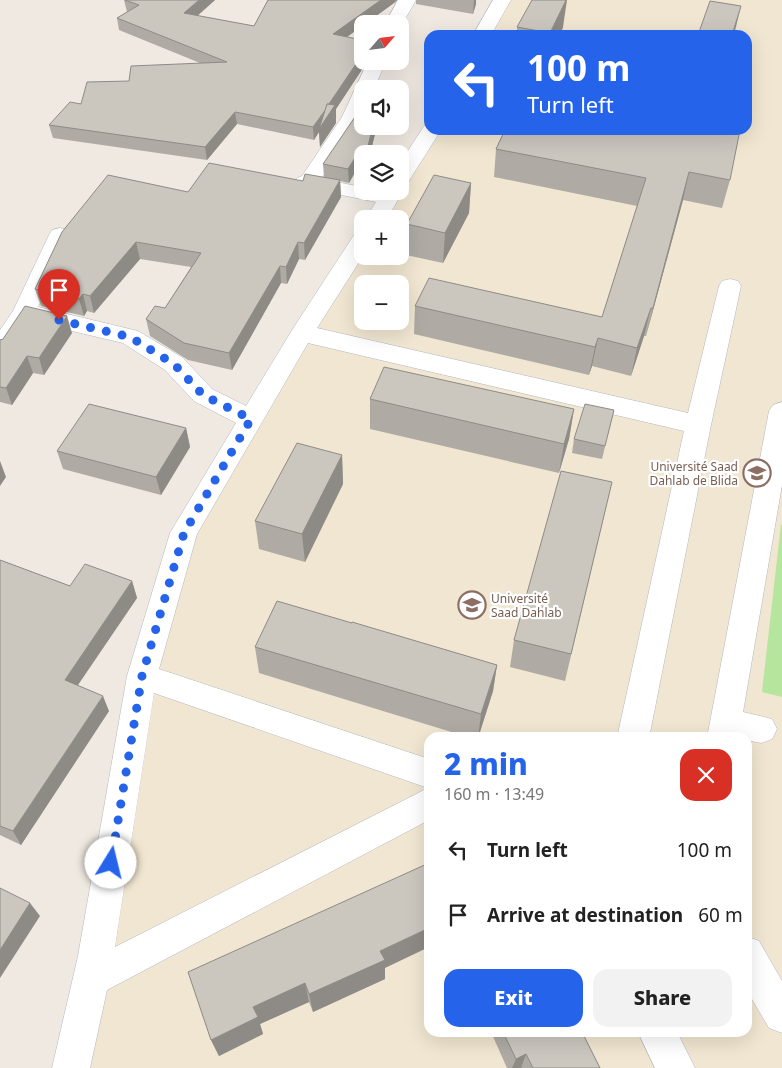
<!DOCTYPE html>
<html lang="en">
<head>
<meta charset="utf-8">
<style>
	:root { --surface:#fff; --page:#f2f2f2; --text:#222; --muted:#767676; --accent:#2563eb }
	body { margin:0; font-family:"Noto Sans",sans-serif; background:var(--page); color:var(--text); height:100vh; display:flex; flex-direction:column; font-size:19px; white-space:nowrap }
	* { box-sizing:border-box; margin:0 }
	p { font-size:16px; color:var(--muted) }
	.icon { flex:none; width:28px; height:28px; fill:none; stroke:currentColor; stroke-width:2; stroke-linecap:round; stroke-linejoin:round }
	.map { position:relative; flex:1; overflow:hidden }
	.drawer { position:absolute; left:424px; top:732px; width:328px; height:305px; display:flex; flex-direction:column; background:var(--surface); border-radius:15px; box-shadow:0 5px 20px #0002 }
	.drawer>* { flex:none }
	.hud { position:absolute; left:424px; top:30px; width:328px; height:105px; border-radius:15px; box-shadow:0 5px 20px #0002; background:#2563eb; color:#fff; overflow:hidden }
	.needle { width:32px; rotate:62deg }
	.controls { position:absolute; left:354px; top:15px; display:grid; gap:10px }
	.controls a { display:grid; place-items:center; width:55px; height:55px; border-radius:10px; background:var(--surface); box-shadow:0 5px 20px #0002; font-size:25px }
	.pin { position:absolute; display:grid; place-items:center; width:42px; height:42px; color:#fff; margin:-51px -21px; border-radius:50% 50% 50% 0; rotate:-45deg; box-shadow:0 0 5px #0007 }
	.pin .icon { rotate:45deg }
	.me { position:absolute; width:55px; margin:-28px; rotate:9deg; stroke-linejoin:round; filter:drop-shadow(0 0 4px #0008) }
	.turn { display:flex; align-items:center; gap:18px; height:105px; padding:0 20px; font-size:22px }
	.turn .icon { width:65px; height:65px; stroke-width:2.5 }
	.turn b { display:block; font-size:35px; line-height:42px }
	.round { display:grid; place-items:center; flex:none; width:52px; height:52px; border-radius:15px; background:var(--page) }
	.summary { display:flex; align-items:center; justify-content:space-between; height:85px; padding:0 20px }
	h1 { font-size:30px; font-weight:800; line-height:38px; color:var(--accent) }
	.cta { display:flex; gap:10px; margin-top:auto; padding:10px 20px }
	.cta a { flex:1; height:58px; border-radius:15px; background:var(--accent); color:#fff; font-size:20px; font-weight:800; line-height:58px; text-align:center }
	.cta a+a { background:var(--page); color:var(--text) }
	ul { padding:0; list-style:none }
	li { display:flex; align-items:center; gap:15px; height:65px; padding:0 20px }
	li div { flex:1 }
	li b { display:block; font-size:19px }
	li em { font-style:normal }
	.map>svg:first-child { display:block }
	.education { fill:#f0e6d1; fill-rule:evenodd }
	.green { fill:#b6e59e }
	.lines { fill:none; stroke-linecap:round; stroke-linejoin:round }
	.minor-casing { stroke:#b4b7c1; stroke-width:1 }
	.minor { fill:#fff; fill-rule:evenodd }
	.wall { fill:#afaba4 }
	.shaded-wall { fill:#8e8b86 }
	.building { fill:#cbc7bf; stroke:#8e8b86 }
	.route { stroke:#2563eb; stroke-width:9; stroke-dasharray:0 16.2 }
	.labels { text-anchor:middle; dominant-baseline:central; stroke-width:4.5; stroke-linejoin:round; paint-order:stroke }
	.education-label { font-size:12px; fill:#785e54; stroke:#fff; text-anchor:end }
</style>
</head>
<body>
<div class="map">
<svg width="782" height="1068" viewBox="0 0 782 1068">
	<rect width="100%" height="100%" fill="#efe9e1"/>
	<path class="education" d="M503 0H782V1068H71L184 533 308 323 362 238V256H400V219H375L400 191V179L431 130H746V35H484ZM362 284H400V321H362ZM429 738H746V1032H429Z"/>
	<path class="green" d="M781 524 782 525V697L762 692Z"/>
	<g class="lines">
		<g class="minor-casing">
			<g id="minor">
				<path d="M398 0H416L400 28V24H385Z"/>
				<path d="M493 0H511L491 35H473Z"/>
				<path d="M368 61H386L374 89H362V117L321 179 362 187V191H400V187L403 191 387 219H365L376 202 297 186 294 182 297 178 302 176 342 117Z"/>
				<path d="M429 125V130H441L407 184 400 186V163L424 126Z"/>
				<path d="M60 228 68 230 71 235 38 307 138 331 183 358 212 389 246 406 294 327 354 235 362 233 363 256 317 328 688 413 719 286 722 281 730 279 738 281 741 286 711 425 649 738H617L684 431 308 343 197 534 159 669 429 759V820L107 990 90 1068H52L78 956 127 676 170 533 236 423 194 401 165 370 123 343 30 321 8 355 0 357V330L13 311 49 235 52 230ZM154 693 428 788 115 947Z"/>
				<path d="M782 402V485L743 712 772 719 777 729 772 739 761 743 746 740V738H707L769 411 773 405Z"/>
				<path d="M746 936 759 941 782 981V1033L769 1028 746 989Z"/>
				<path d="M638 1032H677L695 1068H655Z"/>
			</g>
		</g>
		<use href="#minor" class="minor"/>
	</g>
	<g class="wall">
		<path d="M124 0H215L197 16 254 26 268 0H397L394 3 347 37 362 61H366L361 71 336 109V123L320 147 319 132 314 140 237 124 207 160 53 138 49 125 81 104 200 63 119 30 117 18 127 12Z"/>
		<path d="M416 0H476V4L473 14 416 4Z"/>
		<path d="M517 27H563L560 35H517Z"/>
		<path d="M362 126H377L370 154H362V167H358L349 183 340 181 341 197 305 260 299 259 287 284 281 283 232 370 188 360 150 336 146 319 165 308 191 267 140 259 94 313 87 311 84 316 41 306 35 289 188 192 303 181 324 177 323 164Z"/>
		<path d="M505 130 730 180 722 208 683 200 646 336H644L631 376 592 366 589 375 414 334 415 306 602 317 637 206 494 177 496 149Z"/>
		<path d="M471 183 469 213 443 263 406 255 407 224Z"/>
		<path d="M72 333 44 375 33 373 12 405 0 402V340Z"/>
		<path d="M370 399 574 409 569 439 559 473 370 429Z"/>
		<path d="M614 410 602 459 572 453 574 439Z"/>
		<path d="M186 428 190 447 161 495 63 469 57 451Z"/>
		<path d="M342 455 343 484 305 562 259 549 255 521Z"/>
		<path d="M612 482 565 681 510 667 514 640Z"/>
		<path d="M0 560 70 586 132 581 137 598 78 685 109 711 21 845 0 835Z"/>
		<path d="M255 647 497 665 493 691 478 738H471L259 673Z"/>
		<path d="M385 968V979L313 1012 309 1002 260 1024 263 1034 219 1056 211 1040 188 972Z"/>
		<path d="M491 1032H582L600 1068H507Z"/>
	</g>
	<g class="shaded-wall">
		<path d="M199 0H215L186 26 184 13Z"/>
		<path d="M381 0H397L394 3 365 24H362V26L333 47V34Z"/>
		<path d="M474 0H476V4L473 14Z"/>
		<path d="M566 0H567L563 27 560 35H549L550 33Z"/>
		<path d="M741 6 734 35H732Z"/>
		<path d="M362 55V61H366L361 71 336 109V123L320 147 319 132 314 140 313 127Z"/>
		<path d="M235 112 237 124 207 160 205 147Z"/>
		<path d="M373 126H377L370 154H366Z"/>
		<path d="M358 153V167L349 183 348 169Z"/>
		<path d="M689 172 683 200 646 336 653 308Z"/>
		<path d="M340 180 341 197 305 260 304 243Z"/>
		<path d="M471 183 469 213 443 263 445 233Z"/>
		<path d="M136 242 140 259 94 313 90 296Z"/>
		<path d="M298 242 299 259 287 284 286 267Z"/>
		<path d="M280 266 281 283 232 370 229 353Z"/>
		<path d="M83 294 87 311 84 316 79 299Z"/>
		<path d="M651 308 644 336 631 376 637 348Z"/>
		<path d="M67 316 72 333 44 375 39 358Z"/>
		<path d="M598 338 592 366 589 375 595 347Z"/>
		<path d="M27 356 33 373 12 405 6 388Z"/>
		<path d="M574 409 569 439 559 473 564 444Z"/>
		<path d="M186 428 190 447 161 495 156 477Z"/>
		<path d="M342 455 343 484 305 562 302 534Z"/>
		<path d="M0 461 6 477 0 486Z"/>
		<path d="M132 581 137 598 71 695 65 680Z"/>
		<path d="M497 665 493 691 478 738 481 714Z"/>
		<path d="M103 696 109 711 21 845 13 831Z"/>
		<path d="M30 903 40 916 0 978V950Z"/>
		<path d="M429 928V947L385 968V979L313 1012 309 994 380 951Z"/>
		<path d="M305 983 309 1002 260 1024 263 1034 219 1056 211 1040 253 1007Z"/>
		<path d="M526 1054 521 1068H512L516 1059Z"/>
	</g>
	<g class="building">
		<path d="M125 0H199L184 13 254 26 268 0H381L333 34 362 40V55L329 104H327L326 109 313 127 235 112 205 147 49 125 70 102 81 104 87 82 129 81 131 66 227 62 117 18 139 5Z"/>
		<path d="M532 0H566L550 33 517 27Z"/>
		<path d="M710 1 741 6 732 35H698Z"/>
		<path d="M327 104 335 105 319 129Z"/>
		<path d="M359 111H362V126H373L366 154 358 153 348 169 323 164Z"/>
		<path d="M505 130H740L730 180 689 172 653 308H651L637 348 598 338 595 347 415 306 429 278 602 317 646 178 496 149Z"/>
		<path d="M209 163 303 181 305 174 340 180 304 243 298 242 286 267 280 266 229 353 184 343 146 319 155 306 165 308 201 253 136 242 90 296 83 294 79 299 35 289 62 232 108 175 188 192Z"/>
		<path d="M434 175 471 183 445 233 407 224Z"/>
		<path d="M25 306 67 316 39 358 27 356 6 388 0 387V340L3 339Z"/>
		<path d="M384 367 574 409 564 444 370 399Z"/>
		<path d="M89 404 186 428 156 477 57 451Z"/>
		<path d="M585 404 614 410 605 446 574 439Z"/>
		<path d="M297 443 342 455 302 534 255 521Z"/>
		<path d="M561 471 612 482 571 654 514 640Z"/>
		<path d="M0 560 70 586 85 564 132 581 65 680 103 696 13 831 0 826Z"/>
		<path d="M277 601 352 623V622L497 665 481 714 255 647Z"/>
		<path d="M429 863V928L380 951 385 960 309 994 305 983 253 1007 258 1017 211 1040 188 972Z"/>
		<path d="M0 888 30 903 0 950Z"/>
		<path d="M503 1032H582L600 1068H533L526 1054 516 1059Z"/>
	</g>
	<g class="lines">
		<path class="route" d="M59 320 130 337 174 364 203 395 251 419 184 533 142 676 111 863"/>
	</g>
	<defs>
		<g id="university-ring" transform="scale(1.4375)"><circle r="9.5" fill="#fff" stroke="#8d6e63" stroke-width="1.5"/><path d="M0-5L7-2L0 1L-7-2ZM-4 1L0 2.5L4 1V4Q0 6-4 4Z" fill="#8d6e63"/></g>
	</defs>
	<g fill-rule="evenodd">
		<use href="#university-ring" x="757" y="473"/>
		<use href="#university-ring" x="472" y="605"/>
	</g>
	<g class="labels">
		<g class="education-label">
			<text x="738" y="466">Université Saad<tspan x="738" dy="14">Dahlab de Blida</tspan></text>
			<text x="491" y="598" text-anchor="start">Université<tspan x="491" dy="14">Saad Dahlab</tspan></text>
		</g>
	</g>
</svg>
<div class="controls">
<a><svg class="needle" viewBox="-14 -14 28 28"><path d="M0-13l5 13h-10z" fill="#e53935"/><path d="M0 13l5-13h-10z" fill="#767676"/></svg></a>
<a><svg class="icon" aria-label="sound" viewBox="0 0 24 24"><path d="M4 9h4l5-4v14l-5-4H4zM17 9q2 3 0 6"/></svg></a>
<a><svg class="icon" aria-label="layers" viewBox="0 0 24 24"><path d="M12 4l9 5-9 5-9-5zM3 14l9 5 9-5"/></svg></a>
<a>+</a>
<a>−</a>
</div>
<div class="pin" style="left:59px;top:320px;background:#d93025"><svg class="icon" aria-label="arrive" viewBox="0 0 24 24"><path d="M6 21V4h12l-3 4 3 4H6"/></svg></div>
<svg class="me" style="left:111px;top:863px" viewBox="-20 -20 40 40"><circle r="19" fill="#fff"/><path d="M0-13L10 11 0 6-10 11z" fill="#2563eb"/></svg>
<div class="hud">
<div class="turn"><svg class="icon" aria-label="left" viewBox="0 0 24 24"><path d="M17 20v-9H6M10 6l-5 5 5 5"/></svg><div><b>100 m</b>Turn left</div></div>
</div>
<section class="drawer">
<div class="summary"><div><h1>2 min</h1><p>160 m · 13:49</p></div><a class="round" style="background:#d93025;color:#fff"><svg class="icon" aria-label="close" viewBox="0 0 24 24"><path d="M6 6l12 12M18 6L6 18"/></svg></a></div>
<ul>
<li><svg class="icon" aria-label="left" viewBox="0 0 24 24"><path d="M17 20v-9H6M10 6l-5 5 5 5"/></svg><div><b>Turn left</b></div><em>100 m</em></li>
<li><svg class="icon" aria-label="arrive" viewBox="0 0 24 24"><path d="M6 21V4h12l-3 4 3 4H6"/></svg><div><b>Arrive at destination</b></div><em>60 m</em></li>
</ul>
<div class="cta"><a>Exit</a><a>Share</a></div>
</section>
</div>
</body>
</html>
